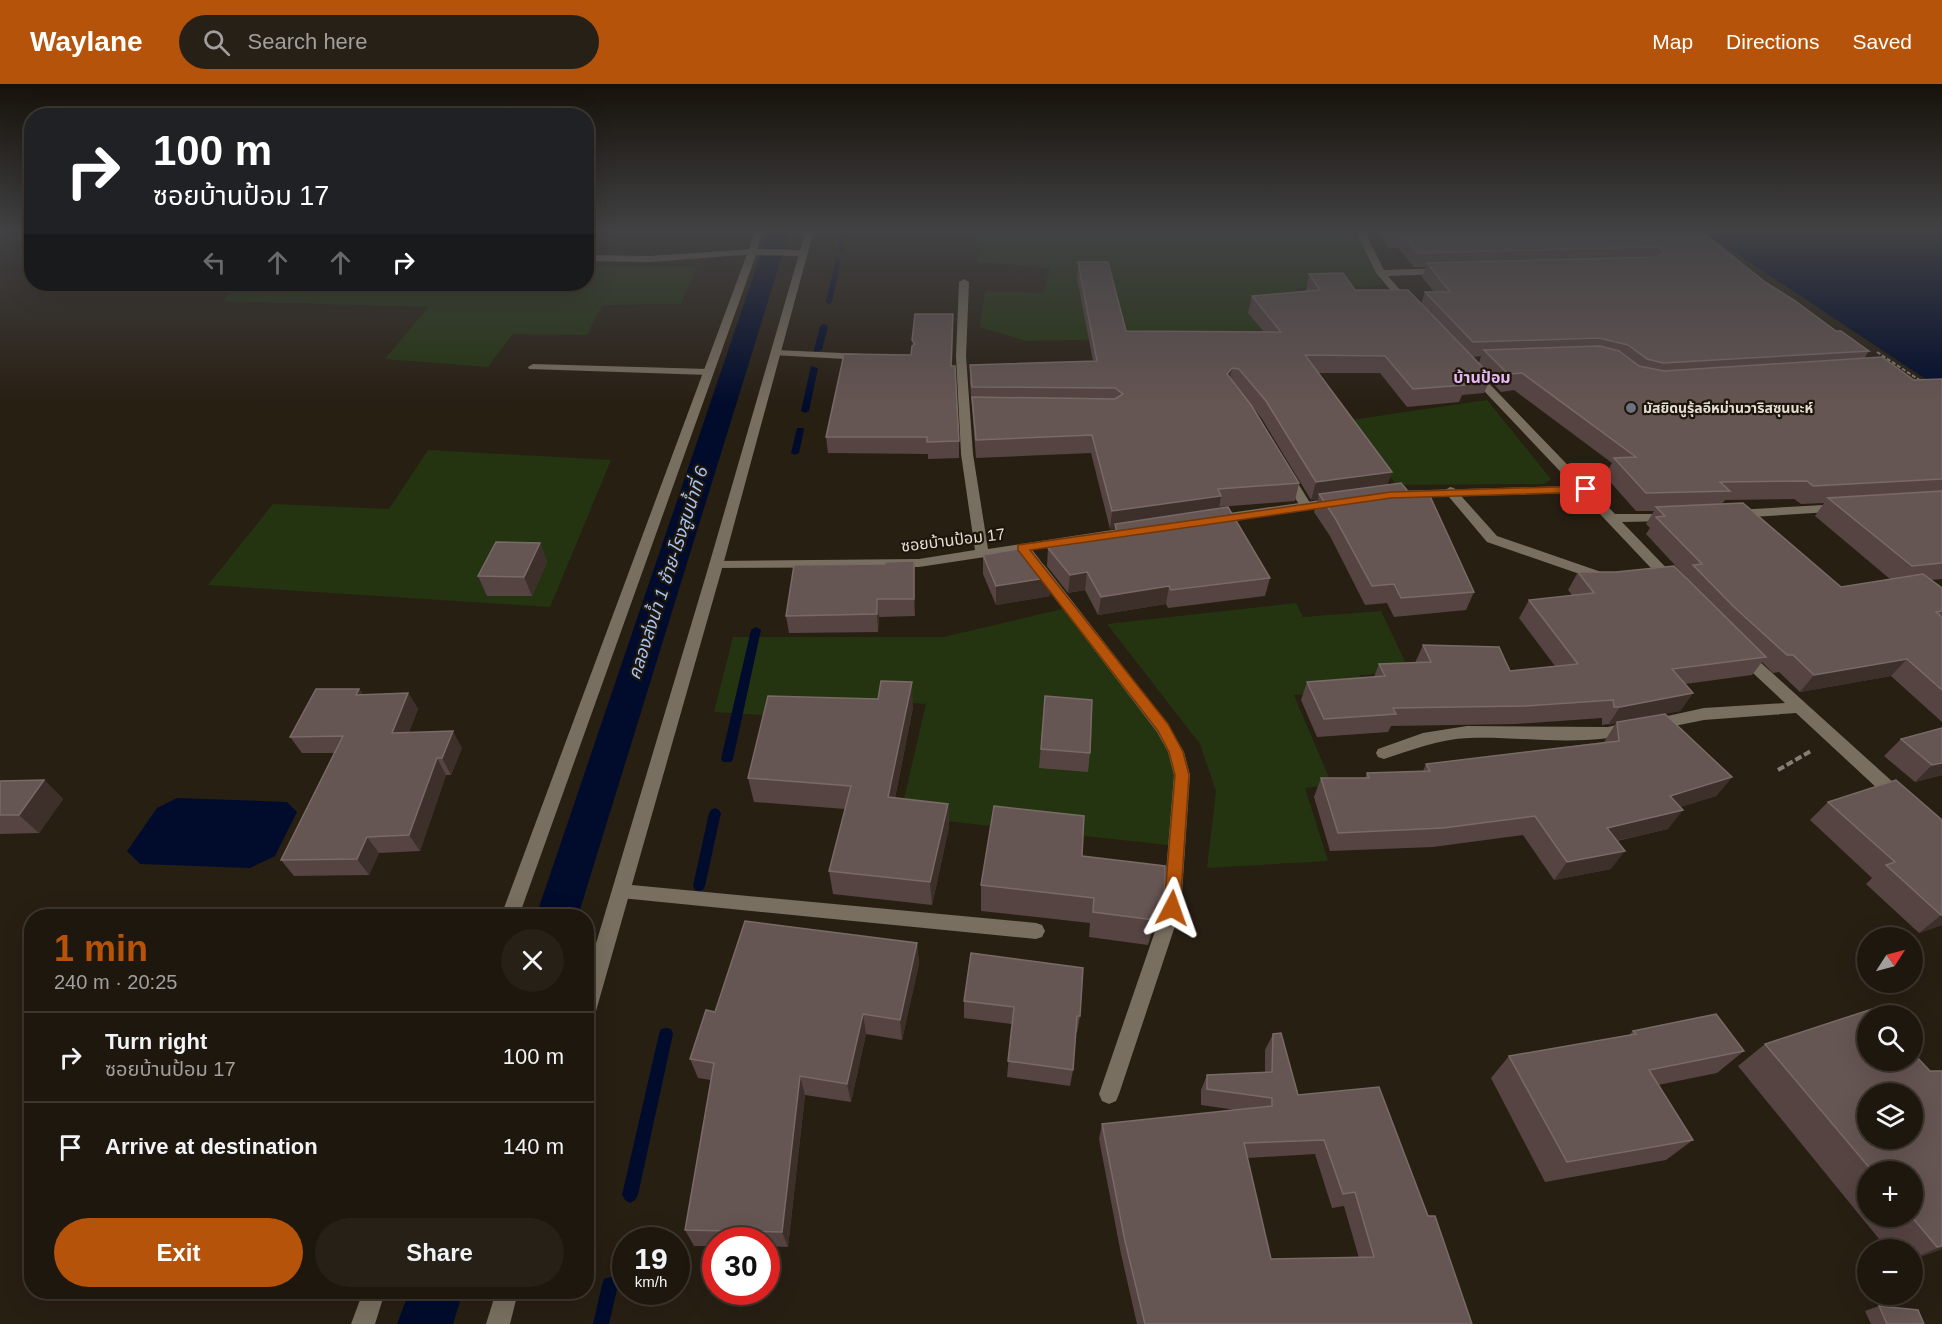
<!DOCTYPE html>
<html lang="en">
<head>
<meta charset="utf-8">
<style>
	:root { --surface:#1e170e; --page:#262017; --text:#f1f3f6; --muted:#a19f9e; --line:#3c362e; --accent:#b45309 }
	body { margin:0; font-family:Arial,"Noto Sans Thai",sans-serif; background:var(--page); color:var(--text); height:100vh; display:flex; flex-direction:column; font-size:22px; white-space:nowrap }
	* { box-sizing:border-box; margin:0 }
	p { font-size:20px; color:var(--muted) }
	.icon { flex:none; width:33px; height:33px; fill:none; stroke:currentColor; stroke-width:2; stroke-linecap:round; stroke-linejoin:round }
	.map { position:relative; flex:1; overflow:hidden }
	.details { position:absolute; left:24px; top:825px; width:570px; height:390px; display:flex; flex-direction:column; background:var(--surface); border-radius:24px; box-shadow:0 6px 24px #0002,0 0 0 2px var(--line) }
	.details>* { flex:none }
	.hud { position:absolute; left:24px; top:24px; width:570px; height:183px; border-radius:24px; box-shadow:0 6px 24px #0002,0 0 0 2px var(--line); background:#202124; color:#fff; overflow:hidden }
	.needle { width:39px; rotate:54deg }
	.fabs { position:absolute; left:1857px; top:843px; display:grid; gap:12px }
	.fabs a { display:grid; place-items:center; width:66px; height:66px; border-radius:50%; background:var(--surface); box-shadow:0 6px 24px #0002,0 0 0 2px var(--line); font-size:30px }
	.speed { position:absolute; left:612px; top:1143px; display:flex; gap:12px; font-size:30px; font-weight:700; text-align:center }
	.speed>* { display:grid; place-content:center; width:78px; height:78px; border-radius:50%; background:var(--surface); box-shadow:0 6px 24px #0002,0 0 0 2px var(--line); line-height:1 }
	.speed small { font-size:15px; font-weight:400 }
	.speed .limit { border:9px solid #d22; background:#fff; color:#111 }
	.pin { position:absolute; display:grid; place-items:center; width:51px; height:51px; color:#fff; margin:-26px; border-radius:12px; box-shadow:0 3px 9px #0006 }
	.me { position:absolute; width:66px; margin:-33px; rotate:4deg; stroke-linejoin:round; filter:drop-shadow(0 0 4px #0008) }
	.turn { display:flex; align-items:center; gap:21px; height:126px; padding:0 30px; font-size:27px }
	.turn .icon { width:78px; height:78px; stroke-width:2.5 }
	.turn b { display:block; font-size:42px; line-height:51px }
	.lanes { display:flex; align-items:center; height:57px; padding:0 30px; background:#0003; justify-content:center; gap:30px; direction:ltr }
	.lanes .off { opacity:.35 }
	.round { display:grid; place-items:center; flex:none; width:63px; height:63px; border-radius:32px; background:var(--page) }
	.summary { display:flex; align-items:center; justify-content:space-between; height:102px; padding:0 30px }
	h1 { font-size:36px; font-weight:700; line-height:45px; color:var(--accent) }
	.cta { display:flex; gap:12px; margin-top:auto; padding:12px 30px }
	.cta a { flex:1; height:69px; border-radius:36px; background:var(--accent); color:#fff; font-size:24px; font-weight:700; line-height:69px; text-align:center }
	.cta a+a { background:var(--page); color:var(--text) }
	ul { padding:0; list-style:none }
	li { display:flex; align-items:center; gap:18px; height:90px; padding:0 30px; border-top:2px solid var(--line) }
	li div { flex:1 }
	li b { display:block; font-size:22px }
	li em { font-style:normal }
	header { display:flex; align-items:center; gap:36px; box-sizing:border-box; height:84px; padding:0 30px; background:var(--accent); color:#fff }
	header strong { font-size:28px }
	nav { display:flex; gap:33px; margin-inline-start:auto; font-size:21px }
	.search { width:420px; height:54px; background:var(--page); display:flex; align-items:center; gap:15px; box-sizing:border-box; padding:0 21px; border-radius:33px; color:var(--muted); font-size:22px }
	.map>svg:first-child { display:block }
	.green { fill:#243410 }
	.water { fill:#010c2d }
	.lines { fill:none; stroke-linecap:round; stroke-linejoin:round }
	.stream { fill:#010c2d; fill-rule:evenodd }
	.canal { fill:#010c2d; fill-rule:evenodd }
	.path-far1 { stroke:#857e74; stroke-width:2; stroke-dasharray:4 2; stroke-linecap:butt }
	.path { stroke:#857e74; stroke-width:4; stroke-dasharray:7 3; stroke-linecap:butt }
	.lane { fill:#796f60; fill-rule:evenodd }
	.street { fill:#796f60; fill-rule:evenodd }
	.secondary { fill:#796f60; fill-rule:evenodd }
	.wall { fill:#564443; fill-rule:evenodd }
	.shaded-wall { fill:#3d2f29 }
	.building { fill:#655553; stroke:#796a67; stroke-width:1.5; fill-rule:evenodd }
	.route { fill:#b45309; stroke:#753606; stroke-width:1.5 }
	.worship-dot { fill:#6b7280; stroke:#1e160a; stroke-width:2 }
	.labels { text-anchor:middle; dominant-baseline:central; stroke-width:4.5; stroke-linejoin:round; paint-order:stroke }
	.far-poi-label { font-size:14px; font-weight:bold; fill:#e3ddd5; stroke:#1e160a; text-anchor:start }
	.far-quarter-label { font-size:16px; font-weight:bold; fill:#e5b7f7; stroke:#1e160a }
	.street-label { font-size:16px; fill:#e3ddd5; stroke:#1e160a }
	.water-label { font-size:18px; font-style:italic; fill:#a6c3f7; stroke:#1e160a }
</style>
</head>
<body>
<header>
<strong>Waylane</strong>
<div class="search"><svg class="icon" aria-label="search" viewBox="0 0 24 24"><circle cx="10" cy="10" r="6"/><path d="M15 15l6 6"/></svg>Search here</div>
<nav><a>Map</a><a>Directions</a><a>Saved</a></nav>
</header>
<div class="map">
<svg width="1942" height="1240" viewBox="0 0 1942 1240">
	<rect width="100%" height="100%" fill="#281f13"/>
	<g class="green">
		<path d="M976 146H1353L1383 201 1296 204 1338 261 1125 255 1026 257 980 243 985 207 1043 209 1050 184 978 178Z"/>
		<path d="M587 182 697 183 681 220 602 221 587 251 513 250 488 283 385 275 428 223 222 217 240 200H586Z"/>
		<path d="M1487 316 1551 395 1544 400 1396 401 1351 336Z"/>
		<path d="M428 366 611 376 550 523 208 501 273 420 389 425Z"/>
		<path d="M1296 519 1303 533 1381 527 1410 588 1360 591 1365 605 1294 611 1332 701 1305 704 1328 777 1207 784 1216 707 1200 660 1107 540Z"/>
		<path d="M1066 524 1174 670 1177 762 900 732 926 620 876 617 871 638 714 628 733 553H944Z"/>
	</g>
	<g class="water">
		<path d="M1701 146H1942V306Z"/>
		<path d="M177 714 287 718 297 728 275 772 250 784 140 780 127 767 157 724Z"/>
	</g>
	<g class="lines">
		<g class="stream">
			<path d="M842 146H848L844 165 841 167 838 165Z"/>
			<path d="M836 175 841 176 832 218 829 220 826 218Z"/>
			<path d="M824 240 828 242 822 266 815 268 814 266 820 242Z"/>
			<path d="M811 282 818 284 809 327 805 329 801 327Z"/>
			<path d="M797 344H803L804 346 799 369 795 371 791 369Z"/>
			<path d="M756 543 761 546 733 675 731 678H723L721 675 751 546Z"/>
			<path d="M715 724 719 726 721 729 705 802 703 806 699 807 695 806 693 802 709 729 711 726Z"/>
			<path d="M666 944 671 945 673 950 638 1111 635 1116 630 1119 625 1116 622 1111 659 950 661 945Z"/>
			<path d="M610 1193 616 1195 618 1201 609 1240H593L602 1201 604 1195Z"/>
		</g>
		<g class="canal">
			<path d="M769 146H790L578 832H536Z"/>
			<path d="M409 1208H463L453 1240H397Z"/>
		</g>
		<path class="path-far1" d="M1877 268 1924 299"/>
		<path class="path" d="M1778 686 1811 667"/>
		<g class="lane">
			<path d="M753 165 756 166V170L650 178 586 177V171L650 172Z"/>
			<path d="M776 266 864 270 869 273 864 276 772 271V267Z"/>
			<path d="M533 280 709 285 714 288 709 291 529 285 528 283Z"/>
			<path d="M1287 387 1291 388 1312 422 1310 425H1302L1300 422 1281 391Z"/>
			<path d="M1450 403 1454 404 1497 452 1607 490 1609 493 1602 497 1597 496 1487 458 1444 407Z"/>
			<path d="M621 800 1036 839 1042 841 1045 847 1042 853 1036 855 621 814 615 812 612 807 615 802Z"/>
		</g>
		<g class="street">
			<path d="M756 146H764L757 165 803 166 808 169 803 172 756 171 519 832H501Z"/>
			<path d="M1355 146H1364L1384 186 1444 184 1449 187 1444 190 1388 192 1413 221 1405 223 1376 189Z"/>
			<path d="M964 195 969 198 966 272 973 370 988 465 1132 443 1138 447 1136 450 919 483 711 484 709 481 711 478 716 477 919 475 975 466 961 370 956 272 959 198Z"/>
			<path d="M1468 286H1476L1615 430H1674L1676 433 1670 437 1622 438 1678 496 1680 499 1678 502H1668L1580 409 1387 414V408L1391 407 1574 402 1468 290Z"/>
			<path d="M1334 414 1340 418 1338 421 1215 439 1209 435 1215 431Z"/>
			<path d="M1841 420 1847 424 1845 427 1736 434 1730 430 1736 426Z"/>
			<path d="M1039 480 1044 481 1168 640 1184 668 1190 691 1181 824 1119 1010 1116 1017 1109 1020 1102 1017 1099 1010 1163 824 1174 691 1168 668 1157 648 1034 487 1032 484 1034 481Z"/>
			<path d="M1744 567 1749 568 1905 709 1907 714 1905 719 1899 720 1893 719 1796 629 1704 636 1654 646 1649 644 1646 640 1649 636 1704 624 1785 619 1739 576 1737 572Z"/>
			<path d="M1630 638 1635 640 1638 644 1635 648C1585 664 1522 652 1469 654 1439 655 1412 666 1384 675L1378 673 1376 669 1378 665 1423 649 1467 642 1608 643Z"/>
			<path d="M363 1208H385L375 1240H351Z"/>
		</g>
		<g class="secondary">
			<path d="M806 146H814L723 481 596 927 593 933 586 936V893L709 481Z"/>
			<path d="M496 1208H518L510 1240H486Z"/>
		</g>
	</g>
	<g class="wall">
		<path d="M1377 146H1700L1765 198 1836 247 1869 267 1864 275 1914 296 1942 295V495L1931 496 1942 504V638L1891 592 1800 608 1779 588 1773 589 1762 578 1752 591 1685 600 1693 609 1680 627 1658 631 1732 693 1716 712 1680 723 1668 745 1617 757 1611 785 1554 796 1523 751 1433 763 1330 767 1314 713 1321 694H1365L1367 689 1423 687 1426 680 1604 658 1616 639 1602 641V634L1515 640 1391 642 1388 648 1317 653 1301 616 1307 598 1374 593 1379 580 1415 579 1423 561 1510 587 1555 582 1519 534 1529 516 1572 511 1568 506 1578 488 1686 494V493L1646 450 1650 444 1646 440 1654 427H1636L1605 392 1612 379 1514 306 1501 308 1490 296 1484 309 1462 311 1459 318 1407 323 1380 289H1318L1392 388 1387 401 1474 508 1466 526 1394 533 1387 519 1365 521 1330 452 1314 428 1318 415 1311 416 1262 335 1253 323 1299 399 1295 417 1219 423V425L1270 494 1265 512 1168 524 1166 520 1098 531 1085 506 1068 509 1047 482 1048 464 1114 453 1115 445H1110L1091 369 976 374 970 298V281L1093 277 1077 194 1078 178 1126 247 1264 248 1248 229 1252 212 1306 207 1309 190 1355 206 1421 220 1425 208H1434L1422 193 1426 183H1414L1398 164H1388ZM1481 272 1479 279 1473 273ZM1794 415 1801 420 1824 419 1815 432 1890 495 1841 503 1722 420 1725 416Z"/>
		<path d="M953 246 952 282 959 357V374L928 375V370L828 369 826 353 911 271 913 262 912 256Z"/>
		<path d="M540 459 547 478 532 512H487L478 492Z"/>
		<path d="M983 471 1050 512 996 521 983 490Z"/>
		<path d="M914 477 915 532 879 533 878 548 789 549 786 532 885 480Z"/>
		<path d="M359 605 363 611 408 609 418 625 409 648 462 664 451 691H446L420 767 379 769 369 791 294 792 281 776 335 669H302L290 653Z"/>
		<path d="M1045 612 1090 669 1088 688 1039 684Z"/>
		<path d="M913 623 895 714 948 720 949 743 932 821 833 810 829 787 845 725 754 718 748 694Z"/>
		<path d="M1942 644V691L1915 698 1884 672 1901 655Z"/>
		<path d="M44 696 63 715 39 749 0 750V697Z"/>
		<path d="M1828 718 1942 736V841L1919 849 1866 800 1872 794 1810 736Z"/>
		<path d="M1082 772 1165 805 1158 830 1148 861 1089 853 1090 839 981 827V801Z"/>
		<path d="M917 859 919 880 902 956 866 950 851 1018 805 1011 788 1163 766 1162V1156H716V1162H694L685 1146 711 996 698 994 690 975Z"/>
		<path d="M964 917 1080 932 1077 949 1076 948 1073 986 1070 1002 1007 993 1012 940 964 934Z"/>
		<path d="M1633 947 1744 967 1717 989 1658 1001 1693 1056 1666 1076 1545 1098 1491 994 1509 972 1629 951Z"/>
		<path d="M1273 950 1298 1011 1428 1132 1472 1240H1137L1121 1170 1099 1055 1102 1040 1236 1026 1201 1021V1006L1207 991 1265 988V966ZM1315 1070 1332 1124 1344 1122 1359 1174 1271 1175 1247 1074Z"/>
		<path d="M1765 960 1930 987H1942V1165L1912 1176V1166H1888L1738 982ZM1868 1088H1912V1132H1868Z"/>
		<path d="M1879 1222 1924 1240H1871L1865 1227Z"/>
	</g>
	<g class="shaded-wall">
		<path d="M953 230V246L951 299V282Z"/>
		<path d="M1232 284 1229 301 1227 290Z"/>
		<path d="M1392 388 1385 406 1319 410 1318 415 1311 416 1316 398Z"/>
		<path d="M1221 412 1218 430 1115 440V445H1110L1112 427Z"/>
		<path d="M540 459 547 478 532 512 524 493Z"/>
		<path d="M914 477 915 495V532L914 515Z"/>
		<path d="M1087 488 1085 506 1068 509 1070 491Z"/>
		<path d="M1052 493 1050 512 996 521V502Z"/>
		<path d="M1169 502 1166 520 1098 531 1101 513Z"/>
		<path d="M877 515 879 533 878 548 877 530Z"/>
		<path d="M1907 575 1891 592 1800 608 1814 591Z"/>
		<path d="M912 598 913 623 890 737 888 713Z"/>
		<path d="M359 605 369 622 356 611Z"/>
		<path d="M408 609 418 625 402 665 392 649Z"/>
		<path d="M1693 609 1680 627 1608 641 1620 623Z"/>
		<path d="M453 647 462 664 451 691 442 674Z"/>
		<path d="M437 674 446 691 420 767 409 751Z"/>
		<path d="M1942 679V691L1915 698 1932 681Z"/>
		<path d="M1732 693 1716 712 1656 731 1670 712Z"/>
		<path d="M44 696 63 715 39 749 19 731Z"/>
		<path d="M948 720 949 743 932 821 930 798Z"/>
		<path d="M1683 726 1668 745 1593 762 1607 744Z"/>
		<path d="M367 753 379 769 369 791 357 775Z"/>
		<path d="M1625 767 1611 785 1554 796 1567 778Z"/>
		<path d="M1165 805 1158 830 1148 861 1154 836Z"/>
		<path d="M1941 831H1942V841L1919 849Z"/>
		<path d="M917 859 919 880 902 956 900 936Z"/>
		<path d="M863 930 866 950 851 1018 847 1000Z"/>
		<path d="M800 992 805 1011 788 1163 782 1148Z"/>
		<path d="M1942 1162V1165L1912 1176V1175Z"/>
	</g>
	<g class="building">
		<path d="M1390 146H1700L1765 198 1794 216 1836 247H1841L1869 267 1663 279 1647 275 1628 261 1599 254 1473 258 1425 208H1450L1427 179 1658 173 1665 167 1658 163 1418 169 1402 150H1392Z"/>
		<path d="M1078 178H1108L1126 247 1281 248 1252 212 1320 206 1309 190 1343 189 1355 206H1408L1491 292 1460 295 1465 301 1413 305 1385 272 1305 271 1392 388 1316 398 1266 317 1239 285 1232 284 1227 290 1251 321 1299 399 1218 405 1221 412 1112 427 1092 351 976 356 972 313 1115 315 1123 310 1115 304 972 303 970 281 1097 277Z"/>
		<path d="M915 230H953L951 282H955L959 357 927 358V353H826L844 270 911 271 912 262 915 260 912 256Z"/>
		<path d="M1600 262 1619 267 1639 282 1664 287 1882 273 1914 296 1942 295V395L1813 402 1807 397 1720 398 1730 407 1646 409 1614 374 1636 373 1522 289 1508 290 1484 266Z"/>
		<path d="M1401 399 1412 412 1429 410 1474 508 1401 514 1394 500 1372 502 1335 434 1319 410Z"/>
		<path d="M1942 407V479L1912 482 1828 414Z"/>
		<path d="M1743 419 1841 503 1923 490 1942 504V527L1936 528 1942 533V606L1907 575 1814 591 1793 571H1787L1733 522 1693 481 1702 480 1656 433 1665 432 1656 423Z"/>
		<path d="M1228 423 1270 494 1171 506 1169 502 1101 513 1087 488 1070 491 1048 464 1118 452 1115 440Z"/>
		<path d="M496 458 540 459 524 493 478 492Z"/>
		<path d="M1029 463 1052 493 996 502 983 471Z"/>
		<path d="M914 477V515H877V530L786 532 794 481 885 480V478Z"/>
		<path d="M1674 482 1766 573 1672 585 1693 609 1620 623H1614L1613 616 1525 622 1393 624 1396 630 1324 635 1307 598 1385 592 1379 580 1431 578 1423 561 1499 563 1510 587 1578 580 1529 516 1594 509 1578 488H1616Z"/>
		<path d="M881 597 912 598 888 713 948 720 930 798 829 787 851 702 748 694 768 612 878 615Z"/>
		<path d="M316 605H359L356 611 408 609 392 649 453 647 442 674H437L409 751 367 753 357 775 281 776 343 652 290 653Z"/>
		<path d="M1045 612 1092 616 1090 669 1041 665Z"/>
		<path d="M1665 630 1732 693 1670 712 1683 726 1607 744 1625 767 1567 778 1535 732 1443 744 1338 749 1321 694H1369L1367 689 1430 687 1426 680 1619 657 1617 638Z"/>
		<path d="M1942 644V679L1932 681 1901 655Z"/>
		<path d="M44 696 19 731H0V697Z"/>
		<path d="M1896 696 1942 736V831H1941L1886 781 1895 778 1828 718Z"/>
		<path d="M994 722 1084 732 1082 772 1165 782V805L1154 836 1093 828 1094 814 981 801Z"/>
		<path d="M745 837 917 859 900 936 863 930 847 1000 800 992 782 1148 685 1146 714 979 690 975 706 926 715 928Z"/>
		<path d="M971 869 1083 884 1080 932H1077L1073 986 1008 977 1014 923 964 917Z"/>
		<path d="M1872 925 1878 932H1868V976H1912V968L1930 987H1942V1162L1937 1163 1911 1132H1912V1088H1873L1765 960ZM1868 1010H1912V1054H1868Z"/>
		<path d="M1716 930 1744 967 1649 986 1693 1056 1567 1078 1509 972 1636 950 1633 947Z"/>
		<path d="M1281 949 1298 1011 1379 1003 1428 1132H1435L1472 1240H1145L1125 1157 1102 1040 1272 1022V1014L1207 1005V991L1272 988 1273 950ZM1324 1056 1343 1110 1355 1108 1374 1173 1271 1175 1244 1059Z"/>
		<path d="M1879 1222 1918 1226 1924 1240H1887Z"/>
	</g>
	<linearGradient id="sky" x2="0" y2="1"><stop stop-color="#16110a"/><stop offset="0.46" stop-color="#424244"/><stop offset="1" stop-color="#424244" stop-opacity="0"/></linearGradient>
	<rect width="1942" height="320" fill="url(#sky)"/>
	<path class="route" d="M1586 402 1590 403V408L1391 414 1030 466 1168 640 1183 668 1189 691 1180 824 1178 829H1166L1164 824 1175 691 1169 668 1158 647 1018 466V461L1391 408Z"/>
	<circle class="worship-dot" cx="1631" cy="324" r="6"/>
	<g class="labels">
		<g class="far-poi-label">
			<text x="1643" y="324">มัสยิดนูรุ้ลอีหม่านวาริสซุนนะห์</text>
		</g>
		<g class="far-quarter-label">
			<text x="1482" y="293">บ้านป้อม</text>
		</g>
		<g class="street-label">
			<text transform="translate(953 456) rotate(-7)">ซอยบ้านป้อม 17</text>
		</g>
		<g class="water-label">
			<text transform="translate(668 489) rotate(-72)">คลองส่งน้ำ 1 ซ้าย-โรงสูบน้ำที่ 6</text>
		</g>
	</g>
</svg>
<div class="fabs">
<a><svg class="needle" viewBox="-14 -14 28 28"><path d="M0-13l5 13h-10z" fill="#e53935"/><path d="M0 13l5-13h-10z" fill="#a19f9e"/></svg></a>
<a><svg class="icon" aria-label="search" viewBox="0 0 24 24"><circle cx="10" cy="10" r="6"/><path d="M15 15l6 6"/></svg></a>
<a><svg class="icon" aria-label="layers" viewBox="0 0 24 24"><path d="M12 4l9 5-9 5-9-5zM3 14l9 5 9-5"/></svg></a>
<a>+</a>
<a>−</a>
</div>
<div class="speed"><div>19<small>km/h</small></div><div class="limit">30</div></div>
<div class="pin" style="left:1586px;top:405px;background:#d93025"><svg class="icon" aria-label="arrive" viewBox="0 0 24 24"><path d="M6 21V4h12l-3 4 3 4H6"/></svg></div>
<svg class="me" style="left:1172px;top:824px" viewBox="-20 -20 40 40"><path d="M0-17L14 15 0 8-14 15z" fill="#b45309" stroke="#fff" stroke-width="4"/></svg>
<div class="hud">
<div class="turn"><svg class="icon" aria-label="right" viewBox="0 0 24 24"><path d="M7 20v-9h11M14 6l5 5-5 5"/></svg><div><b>100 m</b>ซอยบ้านป้อม 17</div></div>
<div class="lanes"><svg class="icon off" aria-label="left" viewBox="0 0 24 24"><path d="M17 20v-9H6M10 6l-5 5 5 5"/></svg><svg class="icon off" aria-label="ahead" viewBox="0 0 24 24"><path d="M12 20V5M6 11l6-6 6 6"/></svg><svg class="icon off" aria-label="ahead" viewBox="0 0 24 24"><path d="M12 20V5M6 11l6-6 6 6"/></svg><svg class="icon" aria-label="right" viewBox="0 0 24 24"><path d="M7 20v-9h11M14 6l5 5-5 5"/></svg></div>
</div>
<section class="details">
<div class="summary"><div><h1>1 min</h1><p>240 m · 20:25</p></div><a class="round"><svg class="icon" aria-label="close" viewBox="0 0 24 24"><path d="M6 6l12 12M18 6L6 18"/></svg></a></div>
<ul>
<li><svg class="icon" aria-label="right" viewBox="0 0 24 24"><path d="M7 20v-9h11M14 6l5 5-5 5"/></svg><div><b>Turn right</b><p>ซอยบ้านป้อม 17</p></div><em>100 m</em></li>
<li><svg class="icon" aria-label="arrive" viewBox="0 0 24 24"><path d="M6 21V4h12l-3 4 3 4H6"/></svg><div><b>Arrive at destination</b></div><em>140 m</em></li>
</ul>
<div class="cta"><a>Exit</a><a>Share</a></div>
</section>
</div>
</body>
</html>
